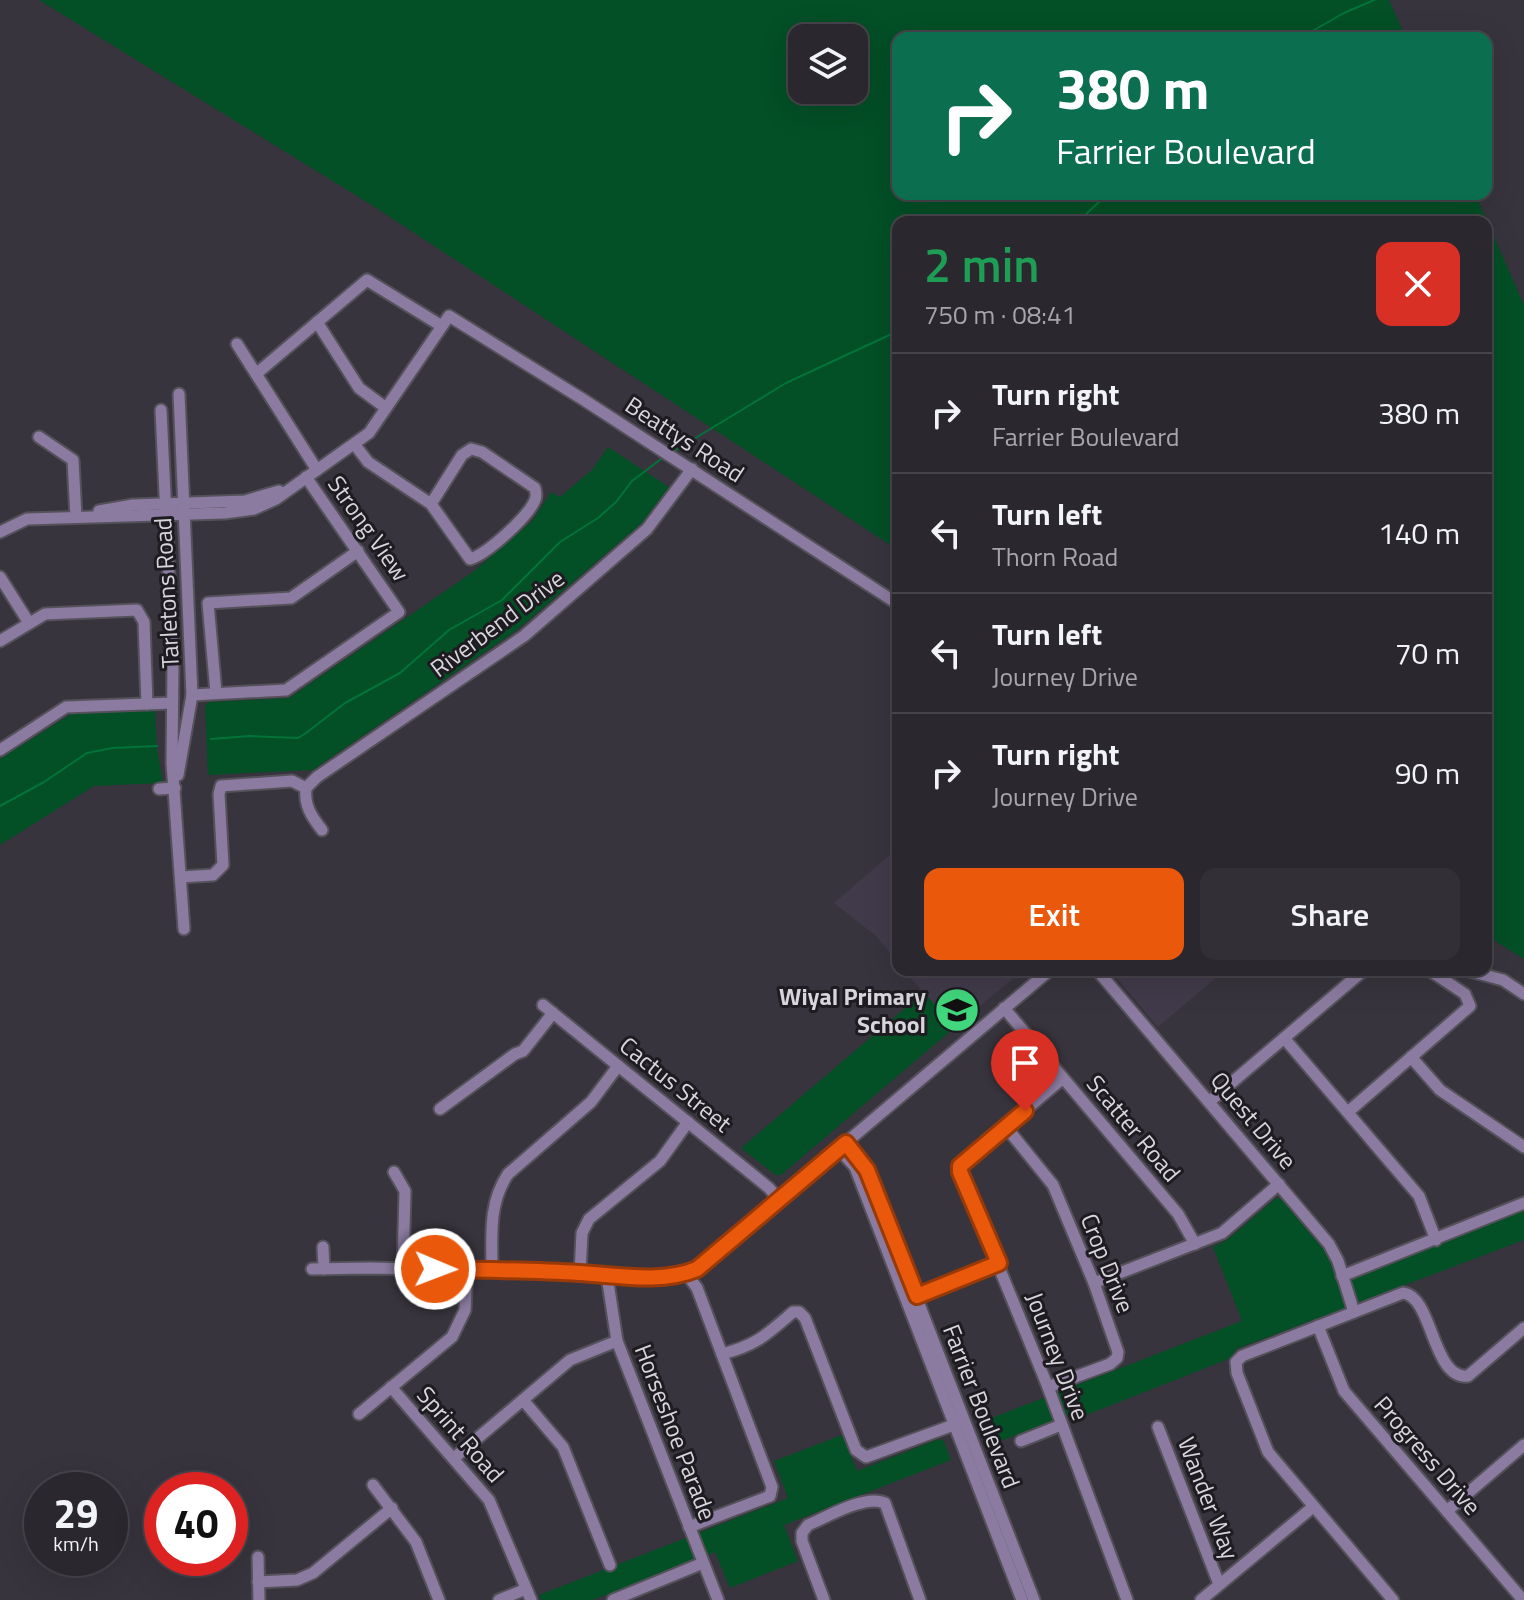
<!DOCTYPE html>
<html lang="en">
<head>
<meta charset="utf-8">
<style>
	:root { --surface:#2a272e; --page:#322f36; --text:#f1f3f6; --muted:#a5a5aa; --line:#46444a; --accent:#ea580c }
	body { margin:0; font-family:"Titillium Web",sans-serif; background:var(--page); color:var(--text); height:100vh; display:flex; flex-direction:column; font-size:30px; white-space:nowrap }
	* { box-sizing:border-box; margin:0 }
	p { font-size:26px; color:var(--muted) }
	.icon { flex:none; width:44px; height:44px; fill:none; stroke:currentColor; stroke-width:2; stroke-linecap:round; stroke-linejoin:round }
	.map { position:relative; flex:1; overflow:hidden }
	.sheet { position:absolute; left:892px; top:216px; width:600px; height:760px; display:flex; flex-direction:column; background:var(--surface); border-radius:16px; box-shadow:0 8px 32px #0002,0 0 0 2px var(--line) }
	.sheet>* { flex:none }
	.hud { position:absolute; left:892px; top:32px; width:600px; height:168px; border-radius:16px; box-shadow:0 8px 32px #0002,0 0 0 2px var(--line); background:#0b6e4f; color:#fff; overflow:hidden }
	.fabs { position:absolute; left:788px; top:24px; display:grid; gap:16px }
	.fabs a { display:grid; place-items:center; width:80px; height:80px; border-radius:16px; background:var(--surface); box-shadow:0 8px 32px #0002,0 0 0 2px var(--line); font-size:40px }
	.speed { position:absolute; left:24px; top:1472px; display:flex; gap:16px; font-size:40px; font-weight:700; text-align:center }
	.speed>* { display:grid; place-content:center; width:104px; height:104px; border-radius:50%; background:var(--surface); box-shadow:0 8px 32px #0002,0 0 0 2px var(--line); line-height:1 }
	.speed small { font-size:20px; font-weight:400 }
	.speed .limit { border:12px solid #d22; background:#fff; color:#111 }
	.pin { position:absolute; display:grid; place-items:center; width:68px; height:68px; color:#fff; margin:-82px -34px; border-radius:50% 50% 50% 0; rotate:-45deg; box-shadow:0 0 8px #0007 }
	.pin .icon { rotate:45deg }
	.me { position:absolute; width:88px; margin:-44px; rotate:91deg; stroke-linejoin:round; filter:drop-shadow(0 0 6px #0008) }
	.turn { display:flex; align-items:center; gap:28px; height:168px; padding:0 32px; font-size:36px }
	.turn .icon { width:104px; height:104px; stroke-width:2.5 }
	.turn b { display:block; font-size:56px; line-height:68px }
	.round { display:grid; place-items:center; flex:none; width:84px; height:84px; border-radius:16px; background:var(--page) }
	.overview { display:flex; align-items:center; justify-content:space-between; height:136px; padding:0 32px }
	h1 { font-size:48px; font-weight:600; line-height:60px; color:#1e9e55 }
	.action { display:flex; gap:16px; margin-top:auto; padding:16px 32px }
	.action a { flex:1; height:92px; border-radius:16px; background:var(--accent); color:#fff; font-size:32px; font-weight:600; line-height:92px; text-align:center }
	.action a+a { background:var(--page); color:var(--text) }
	ul { padding:0; list-style:none }
	li { display:flex; align-items:center; gap:24px; height:120px; padding:0 32px; border-top:2px solid var(--line) }
	li div { flex:1 }
	li b { display:block; font-size:30px }
	li em { font-style:normal }
	.map>svg:first-child { display:block }
	.built { fill:#413a4a }
	.green { fill:#034f26; fill-rule:evenodd }
	.lines { fill:none; stroke-linecap:round; stroke-linejoin:round }
	.stream { stroke:#02743a; stroke-width:2 }
	.minor-casing { stroke:#55515a; stroke-width:15 }
	.minor { stroke:#8b7ba0; stroke-width:11 }
	.route-casing { stroke:#983908; stroke-width:20 }
	.route { stroke:#ea580c; stroke-width:14 }
	.labels { text-anchor:middle; dominant-baseline:central; stroke-width:6; stroke-linejoin:round; paint-order:stroke }
	.street-label { font-size:24px; fill:#d8d6dc; stroke:#1e1c21 }
	.poi-label { font-size:24px; font-weight:bold; fill:#d8d6dc; stroke:#1e1c21; text-anchor:end }
</style>
</head>
<body>
<div class="map">
<svg width="1524" height="1600" viewBox="0 0 1524 1600">
	<rect width="100%" height="100%" fill="#38343d"/>
	<g class="built">
		<path d="M898 848V962L876 936 834 903Z"/>
		<path d="M904 970H1023L954 1028Z"/>
		<path d="M1110 970H1225L1158 1027Z"/>
	</g>
	<g class="green">
		<path d="M39 0H1389L1406 38H898V194H1475L1524 305V959L1486 935V222H898V550L370 204ZM854 38V90H802V38Z"/>
		<path d="M608 447 669 487 642 523 517 630 313 770 208 775 205 706 208 702 289 698 473 572 532 521 551 492 560 497 593 469Z"/>
		<path d="M155 710 157 749 163 783 94 786 0 845V759L71 714Z"/>
		<path d="M924 992 954 1028 781 1175H775L741 1148Z"/>
		<path d="M1276 1198 1281 1199 1325 1251 1337 1277 1524 1203V1240L1236 1349 1231 1358 1071 1421 1067 1415 986 1447 976 1424 1242 1321 1213 1247 1227 1240Z"/>
		<path d="M842 1435 857 1471 939 1439 944 1441 951 1460 784 1525 798 1561 730 1588 715 1552 593 1600H541L539 1595 788 1498 774 1461Z"/>
	</g>
	<g class="lines">
		<g class="stream">
			<path d="M1300 38 1344 13 1374 0"/>
			<path d="M1078 222 1107 194"/>
			<path d="M674 451 786 383 898 331"/>
			<path d="M211 739 250 736 298 738 306 733 345 703 400 673 449 630 502 600 560 542 598 518 616 502 632 481 665 456"/>
			<path d="M0 806 44 782 87 753 112 748 157 746"/>
		</g>
		<g class="minor-casing">
			<g id="minor">
				<path d="M317 322 359 388 386 408"/>
				<path d="M237 344 317 470"/>
				<path d="M256 374 367 280 440 325"/>
				<path d="M161 410 173 663 172 763 184 929"/>
				<path d="M39 437 73 460 76 517"/>
				<path d="M355 445 368 462 431 504 470 559C487 554 528 517 535 500 537 496 536 492 535 488L482 452 471 449 462 455 431 504"/>
				<path d="M99 511 133 505 245 501 279 491"/>
				<path d="M0 532 27 519 225 513 254 509 276 499 369 433 449 316 584 400 898 604"/>
				<path d="M0 577 29 623"/>
				<path d="M0 641 45 614 137 610 144 622 147 704"/>
				<path d="M216 693 208 603 291 598 358 551"/>
				<path d="M192 695 286 690 399 612 306 477"/>
				<path d="M0 750 66 707 172 703"/>
				<path d="M178 775 192 695 179 394"/>
				<path d="M306 788 317 777 524 636 647 529 692 469"/>
				<path d="M306 788C304 805 311 816 322 830"/>
				<path d="M159 789 175 788"/>
				<path d="M181 877 213 875 223 865 219 794 221 786 292 781 306 788"/>
				<path d="M1097 970 1329 1244 1338 1261 1354 1312"/>
				<path d="M1466 970 1503 980 1524 994"/>
				<path d="M543 1005 769 1188 779 1200"/>
				<path d="M1004 1008 1178 1214 1195 1244"/>
				<path d="M1284 1038 1419 1196 1436 1240"/>
				<path d="M1411 1057 1440 1090 1524 1147"/>
				<path d="M1063 1078 964 1162 960 1166V1172L1048 1387 1127 1600"/>
				<path d="M1209 1102 1364 970"/>
				<path d="M440 1109 515 1054 523 1051 553 1013"/>
				<path d="M1348 1112 1470 1006 1465 994 1429 970"/>
				<path d="M1006 1127 1053 1185 1094 1283 1118 1352 1117 1358 1110 1364 1048 1387"/>
				<path d="M846 1143 867 1170 1034 1600"/>
				<path d="M839 1149 855 1167 1022 1600"/>
				<path d="M394 1172 405 1191 403 1268"/>
				<path d="M323 1247 324 1269"/>
				<path d="M312 1269 370 1268 580 1273C610 1276 666 1283 694 1270 710 1262 724 1246 738 1234L1050 970"/>
				<path d="M492 1271C492 1236 488 1204 508 1174L591 1102 618 1066"/>
				<path d="M580 1273 582 1233 589 1219 660 1161 688 1122"/>
				<path d="M686 1273 697 1288 772 1487 770 1496 689 1527"/>
				<path d="M607 1276 617 1341 718 1600"/>
				<path d="M1342 1276 1524 1203"/>
				<path d="M1094 1283 1222 1233 1279 1184"/>
				<path d="M911 1299 999 1263"/>
				<path d="M1318 1326 1344 1391 1523 1600"/>
				<path d="M722 1354C757 1345 766 1335 793 1312H799L805 1318 856 1450 866 1457 959 1423"/>
				<path d="M391 1387 489 1500 531 1600"/>
				<path d="M523 1400 563 1447 610 1565"/>
				<path d="M359 1414 452 1337 465 1310 467 1270"/>
				<path d="M1158 1427 1219 1584"/>
				<path d="M1021 1441 1061 1425"/>
				<path d="M454 1458 570 1360 617 1341"/>
				<path d="M373 1485 416 1542 439 1600"/>
				<path d="M1447 1511 1524 1445"/>
				<path d="M258 1557 259 1600"/>
				<path d="M258 1582 297 1580 313 1573 392 1508"/>
				<path d="M499 1600 526 1589"/>
				<path d="M613 1600 703 1563"/>
				<path d="M824 1600 802 1541V1533L808 1525C827 1517 866 1494 885 1503L920 1600"/>
				<path d="M1201 1600 1313 1507"/>
				<path d="M1393 1600 1268 1452 1237 1373 1236 1362 1242 1356 1403 1293C1433 1296 1432 1380 1468 1376L1524 1328"/>
			</g>
		</g>
		<use href="#minor" class="minor"/>
	</g>
	<g class="lines">
		<g class="route-casing">
			<path id="route" d="M435 1269C483 1270 531 1270 579 1273 617 1275 661 1284 697 1269L846 1143 867 1170 917 1296 999 1263 960 1172V1166L1025 1111"/>
		</g>
		<use href="#route" class="route"/>
	</g>
	<defs>
		<g id="school-disc" transform="scale(2.3)"><circle r="9.5" fill="#41d77c" stroke="#1e1c21"/><path d="M0-5L7-2L0 1L-7-2ZM-4 1L0 2.5L4 1V4Q0 6-4 4Z" fill="#111"/></g>
	</defs>
	<g fill-rule="evenodd">
		<use href="#school-disc" x="957" y="1010"/>
	</g>
	<g class="labels">
		<g class="street-label">
			<text transform="translate(685 439) rotate(33)">Beattys Road</text>
			<text transform="translate(369 528) rotate(55)">Strong View</text>
			<text transform="translate(166 593) rotate(-93)">Tarletons Road</text>
			<text transform="translate(497 623) rotate(-37)">Riverbend Drive</text>
			<text transform="translate(676 1084) rotate(39)">Cactus Street</text>
			<text transform="translate(1254 1120) rotate(50)">Quest Drive</text>
			<text transform="translate(1134 1128) rotate(50)">Scatter Road</text>
			<text transform="translate(1108 1263) rotate(68)">Crop Drive</text>
			<text transform="translate(1058 1356) rotate(69)">Journey Drive</text>
			<text transform="translate(982 1406) rotate(69)">Farrier Boulevard</text>
			<text transform="translate(676 1432) rotate(69)">Horseshoe Parade</text>
			<text transform="translate(461 1434) rotate(49)">Sprint Road</text>
			<text transform="translate(1428 1455) rotate(49)">Progress Drive</text>
			<text transform="translate(1209 1498) rotate(69)">Wander Way</text>
		</g>
		<g class="poi-label">
			<text x="926" y="996">Wiyal Primary<tspan x="926" dy="28">School</tspan></text>
		</g>
	</g>
</svg>
<div class="fabs">
<a><svg class="icon" aria-label="layers" viewBox="0 0 24 24"><path d="M12 4l9 5-9 5-9-5zM3 14l9 5 9-5"/></svg></a>
</div>
<div class="speed"><div>29<small>km/h</small></div><div class="limit">40</div></div>
<div class="pin" style="left:1025px;top:1111px;background:#d93025"><svg class="icon" aria-label="arrive" viewBox="0 0 24 24"><path d="M6 21V4h12l-3 4 3 4H6"/></svg></div>
<svg class="me" style="left:435px;top:1269px" viewBox="-20 -20 40 40"><circle r="17" fill="#ea580c" stroke="#fff" stroke-width="3"/><path d="M0-11L8 9 0 5-8 9z" fill="#fff"/></svg>
<div class="hud">
<div class="turn"><svg class="icon" aria-label="right" viewBox="0 0 24 24"><path d="M7 20v-9h11M14 6l5 5-5 5"/></svg><div><b>380 m</b>Farrier Boulevard</div></div>
</div>
<section class="sheet">
<div class="overview"><div><h1>2 min</h1><p>750 m · 08:41</p></div><a class="round" style="background:#d93025;color:#fff"><svg class="icon" aria-label="close" viewBox="0 0 24 24"><path d="M6 6l12 12M18 6L6 18"/></svg></a></div>
<ul>
<li><svg class="icon" aria-label="right" viewBox="0 0 24 24"><path d="M7 20v-9h11M14 6l5 5-5 5"/></svg><div><b>Turn right</b><p>Farrier Boulevard</p></div><em>380 m</em></li>
<li><svg class="icon" aria-label="left" viewBox="0 0 24 24"><path d="M17 20v-9H6M10 6l-5 5 5 5"/></svg><div><b>Turn left</b><p>Thorn Road</p></div><em>140 m</em></li>
<li><svg class="icon" aria-label="left" viewBox="0 0 24 24"><path d="M17 20v-9H6M10 6l-5 5 5 5"/></svg><div><b>Turn left</b><p>Journey Drive</p></div><em>70 m</em></li>
<li><svg class="icon" aria-label="right" viewBox="0 0 24 24"><path d="M7 20v-9h11M14 6l5 5-5 5"/></svg><div><b>Turn right</b><p>Journey Drive</p></div><em>90 m</em></li>
</ul>
<div class="action"><a>Exit</a><a>Share</a></div>
</section>
</div>
</body>
</html>
